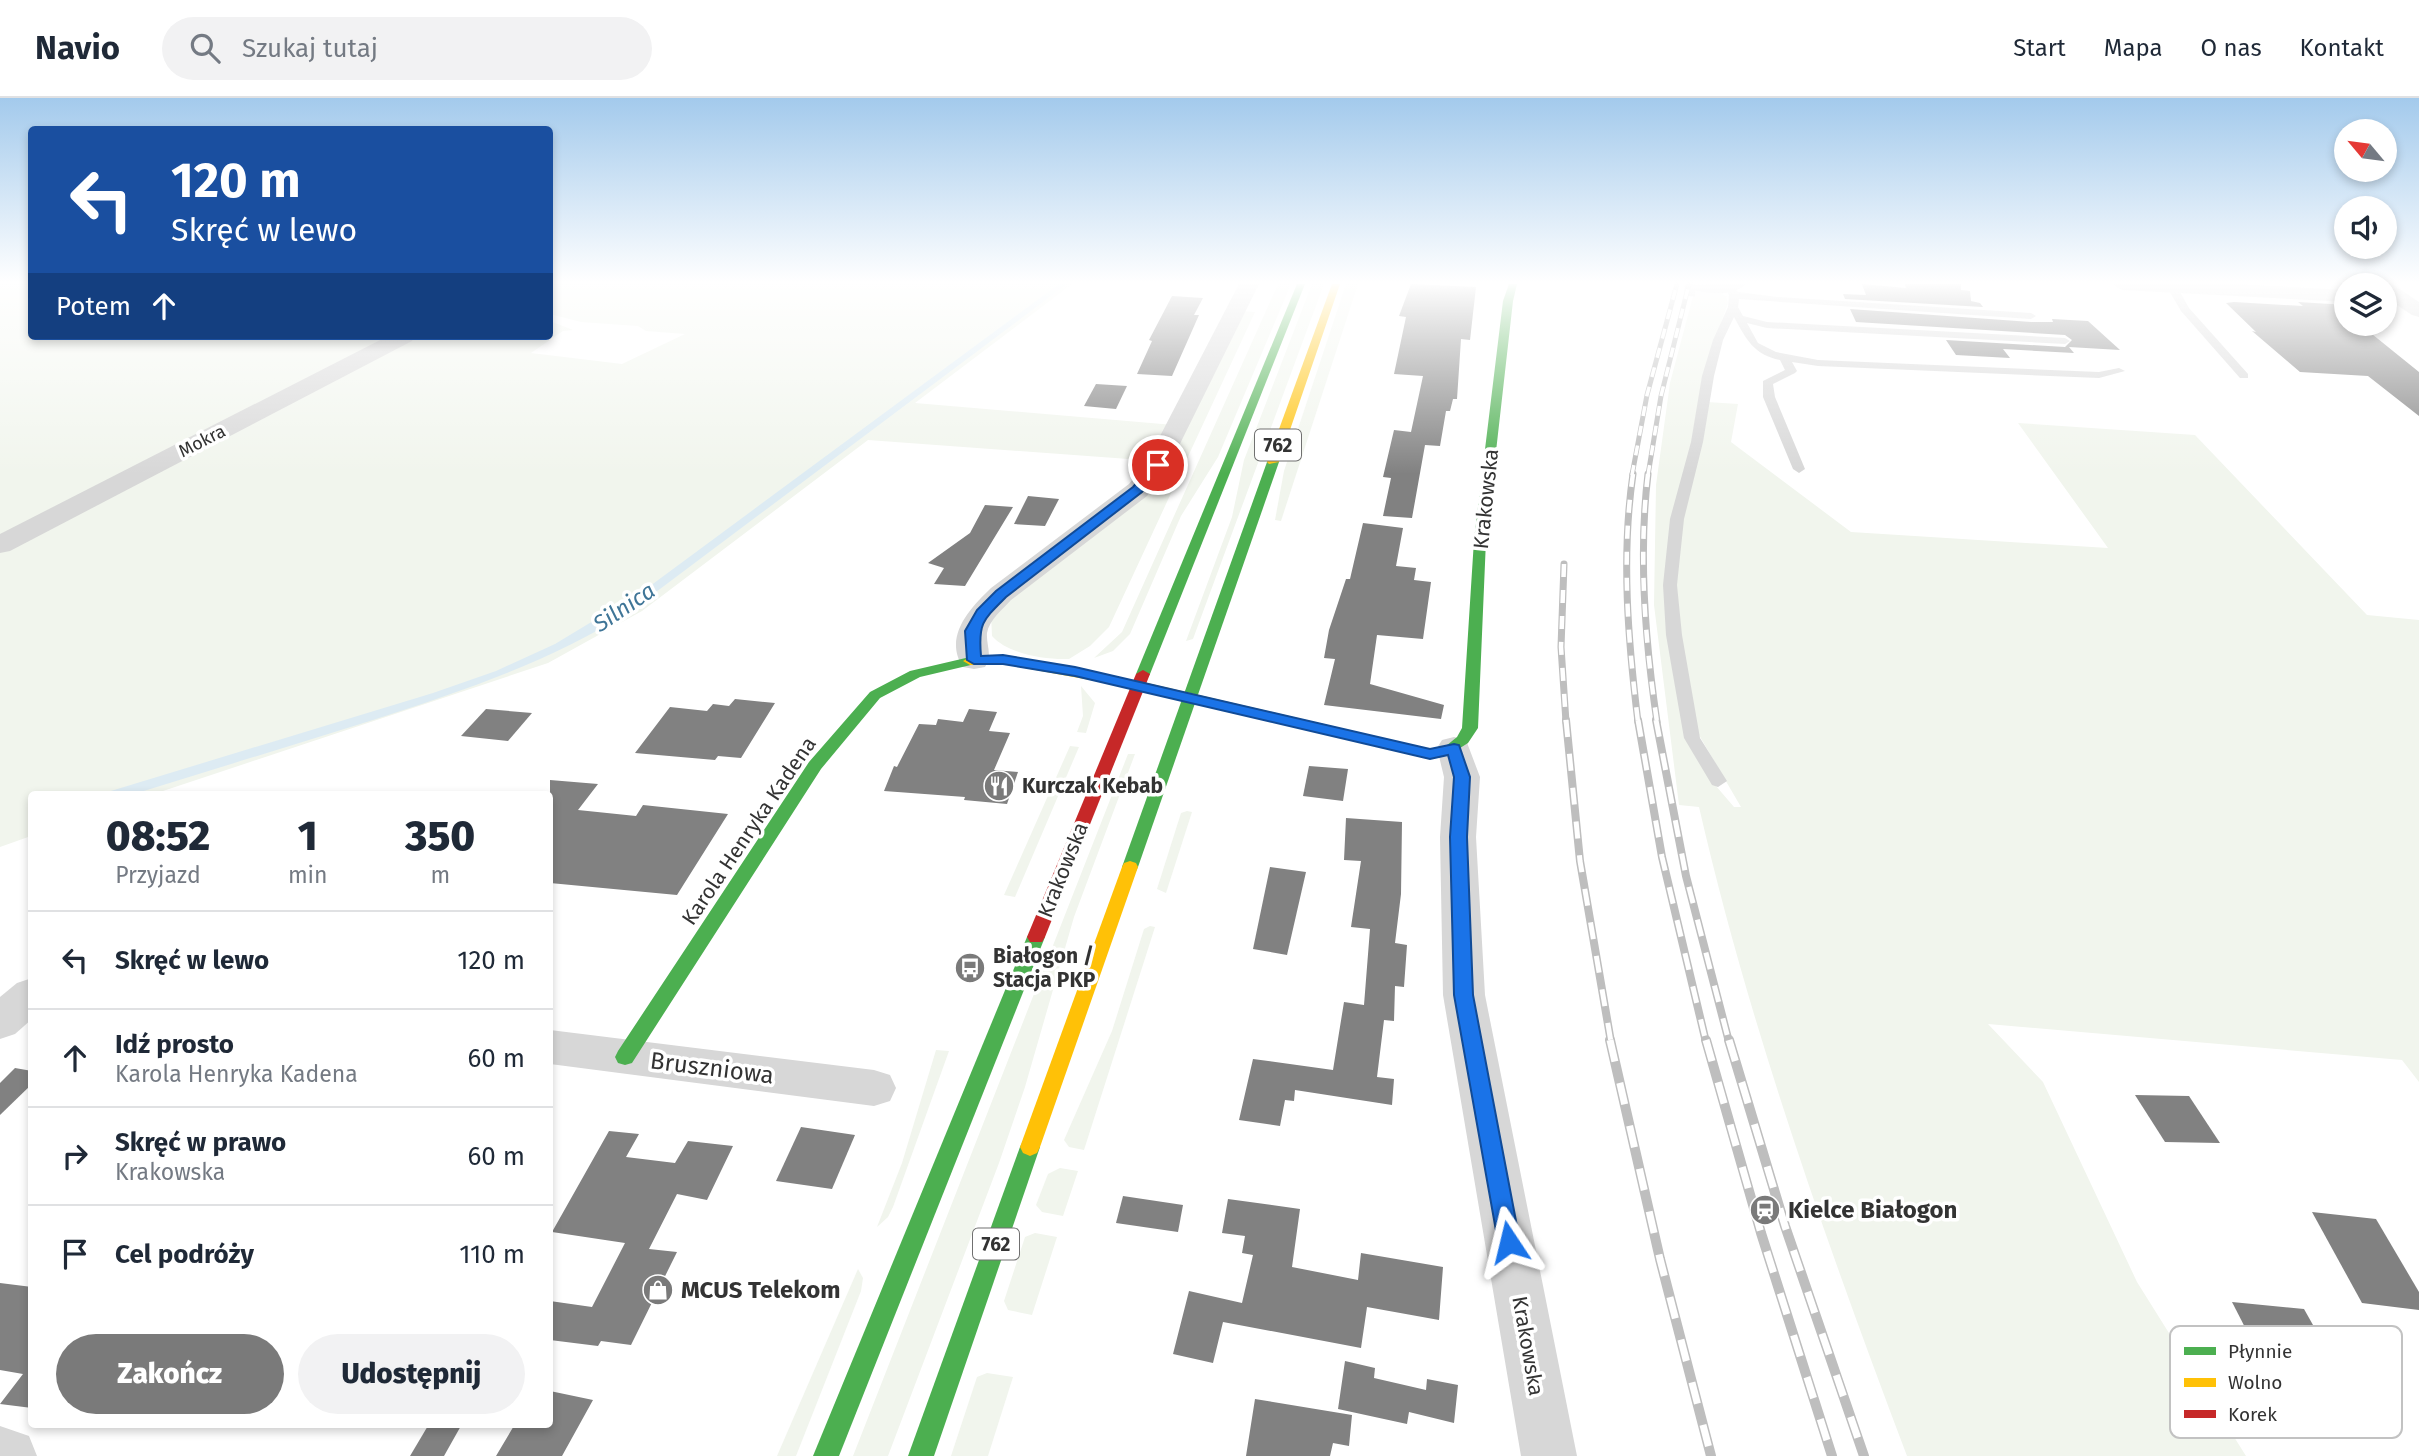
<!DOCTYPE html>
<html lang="pl">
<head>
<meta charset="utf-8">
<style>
	:root { --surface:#fff; --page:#f2f2f3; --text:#1f2937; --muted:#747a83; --line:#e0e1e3; --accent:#7a7a7a }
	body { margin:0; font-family:"Fira Sans",sans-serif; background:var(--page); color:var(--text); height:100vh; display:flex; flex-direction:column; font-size:26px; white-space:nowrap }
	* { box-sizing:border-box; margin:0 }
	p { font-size:23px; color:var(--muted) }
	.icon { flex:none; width:38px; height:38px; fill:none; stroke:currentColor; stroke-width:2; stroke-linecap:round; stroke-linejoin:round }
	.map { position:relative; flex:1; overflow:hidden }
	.side { position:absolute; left:28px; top:693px; width:525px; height:637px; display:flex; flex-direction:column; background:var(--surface); border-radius:7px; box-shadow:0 4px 10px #0003 }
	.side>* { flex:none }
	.banner { position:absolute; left:28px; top:28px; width:525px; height:214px; border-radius:7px; box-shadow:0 4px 10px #0003; background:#1a4fa0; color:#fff; overflow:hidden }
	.needle { width:46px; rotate:299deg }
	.controls { position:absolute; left:2334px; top:21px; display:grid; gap:14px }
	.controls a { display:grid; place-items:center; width:63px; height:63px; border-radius:50%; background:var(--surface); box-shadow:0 4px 10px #0003; font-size:35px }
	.pin { position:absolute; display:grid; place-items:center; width:60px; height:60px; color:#fff; margin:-30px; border:4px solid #fff; border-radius:50%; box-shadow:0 2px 7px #0007 }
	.me { position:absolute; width:77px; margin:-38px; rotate:350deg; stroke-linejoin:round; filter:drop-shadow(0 0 5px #0008) }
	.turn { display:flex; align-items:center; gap:24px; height:147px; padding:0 28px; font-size:32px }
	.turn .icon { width:91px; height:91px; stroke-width:2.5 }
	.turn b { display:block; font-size:49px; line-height:60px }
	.then { display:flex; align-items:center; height:66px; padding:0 28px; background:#0003; gap:14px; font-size:26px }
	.eta { display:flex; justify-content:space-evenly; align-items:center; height:119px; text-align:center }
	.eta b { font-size:42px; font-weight:800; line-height:49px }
	.primary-button { display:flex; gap:14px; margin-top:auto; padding:14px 28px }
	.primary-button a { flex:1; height:80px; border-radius:42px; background:var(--accent); color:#fff; font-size:28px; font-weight:800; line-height:80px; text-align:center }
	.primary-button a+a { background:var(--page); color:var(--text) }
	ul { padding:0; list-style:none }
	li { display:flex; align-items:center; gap:21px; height:98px; padding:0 28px; border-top:2px solid var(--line) }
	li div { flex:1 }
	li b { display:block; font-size:26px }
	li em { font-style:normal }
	header { display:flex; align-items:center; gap:42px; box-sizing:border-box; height:98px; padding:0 35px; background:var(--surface); border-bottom:2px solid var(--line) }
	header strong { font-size:33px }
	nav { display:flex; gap:38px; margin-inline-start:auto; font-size:24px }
	.search { width:490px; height:63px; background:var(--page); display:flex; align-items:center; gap:18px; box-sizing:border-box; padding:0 24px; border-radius:38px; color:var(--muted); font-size:26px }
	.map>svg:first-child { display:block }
	.green { fill:#f1f5ed }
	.water { fill:#ddebf3 }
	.building { fill:#818181 }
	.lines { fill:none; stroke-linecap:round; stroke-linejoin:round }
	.street-tunnel { stroke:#d6d6d6; stroke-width:23; stroke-dasharray:23 11; stroke-linecap:butt }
	.lane { fill:#d7d7d7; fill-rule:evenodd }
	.street { fill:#d7d7d7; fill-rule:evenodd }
	.fast { fill:#4caf50; fill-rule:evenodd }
	.slow { fill:#ffc107; fill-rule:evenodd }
	.jam { fill:#c62828; fill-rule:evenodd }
	.rail-far3-casing { stroke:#bebebe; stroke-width:5 }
	.rail-far2-casing { stroke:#bebebe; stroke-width:7 }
	.rail-far1-casing { stroke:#bebebe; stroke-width:8 }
	.rail-casing { stroke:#bebebe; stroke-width:10 }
	.rail-far3 { stroke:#fff; stroke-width:3.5; stroke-dasharray:10; stroke-linecap:butt }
	.rail-far2 { stroke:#fff; stroke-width:4.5; stroke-dasharray:13; stroke-linecap:butt }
	.rail-far1 { stroke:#fff; stroke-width:5; stroke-dasharray:17; stroke-linecap:butt }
	.rail { stroke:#fff; stroke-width:7; stroke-dasharray:22; stroke-linecap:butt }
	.route { fill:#1a73e8; stroke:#114b97; stroke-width:2 }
	.labels { text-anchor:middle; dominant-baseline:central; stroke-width:7; stroke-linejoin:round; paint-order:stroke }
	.far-street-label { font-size:18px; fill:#333; stroke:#fff }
	.shield { fill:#fff; stroke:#707070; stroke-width:2 }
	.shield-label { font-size:19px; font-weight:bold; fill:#333 }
	.street-label { font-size:21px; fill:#333; stroke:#fff }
	.poi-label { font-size:21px; font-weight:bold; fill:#333; stroke:#fff; text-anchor:start }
	.water-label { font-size:23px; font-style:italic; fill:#3f7597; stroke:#fff }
	.near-street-label { font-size:24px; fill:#333; stroke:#fff }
	.near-poi-label { font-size:24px; font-weight:bold; fill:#333; stroke:#fff; text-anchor:start }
	.key { fill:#fff; stroke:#c2c2c2; stroke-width:2 }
	.key-label { font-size:19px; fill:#333 }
</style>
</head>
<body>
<header>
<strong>Navio</strong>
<div class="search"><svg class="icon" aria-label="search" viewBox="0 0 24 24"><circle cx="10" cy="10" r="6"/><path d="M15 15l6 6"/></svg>Szukaj tutaj</div>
<nav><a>Start</a><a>Mapa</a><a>O nas</a><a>Kontakt</a></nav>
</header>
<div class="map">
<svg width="2419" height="1358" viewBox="0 0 2419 1358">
	<rect width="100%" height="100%" fill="#fff"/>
	<g class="green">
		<path d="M0 186H31L32 238H395L0 441Z"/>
		<path d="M550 186H1072L915 305 1174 327 1156 363 868 342 642 513 548 565 154 696H32L31 738 0 749V452L411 238H550V223L573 232 563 233 531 255 622 266 685 236 646 233 638 228 581 224 550 216Z"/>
		<path d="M1278 186H1291L1218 359 1181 418 1130 536 1113 553 1094 560 1122 534Z"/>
		<path d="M1312 186H1324L1193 541 1186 543 1232 419 1244 362Z"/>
		<path d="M1346 186H1358L1281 423 1275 422 1284 373Z"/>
		<path d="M1696 187 1726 198 1728 205 1709 258 1671 452 1687 639 1716 688 1734 709H1741L1699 637 1685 568 1675 488 1682 421 1707 304 1738 306 1731 344 1851 434 2108 450 2018 325 2195 337 2367 517 2419 522V984L2402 962 1988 926 2043 984 2137 1184 2246 1358H1907C1827 1146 1750 931 1699 709L1679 707 1654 507 1656 387 1670 285Z"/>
		<path d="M1240 213 1255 214 1109 529 1090 548 1069 561C1045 562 1008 556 992 538L991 516 1139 399Z"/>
		<path d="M1081 588 1095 605 1086 635 1077 634 1083 618Z"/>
		<path d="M1070 648 1079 649 1015 799 1004 797Z"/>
		<path d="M1128 656H1135L1074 819 1025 989 999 1065 888 1358H853Z"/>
		<path d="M1187 713 1192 714 1166 795 1157 791 1181 715Z"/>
		<path d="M1150 828 1155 829 1084 1052 1069 1049 1064 1042 1112 933 1144 831Z"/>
		<path d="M936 952 949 953 893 1109 888 1119 877 1129 902 1065Z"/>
		<path d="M1060 1070 1078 1073 1063 1118 1042 1114 1036 1107 1048 1076Z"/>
		<path d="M1035 1135 1057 1139 1032 1217 1008 1212 1004 1203 1025 1139Z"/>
		<path d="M858 1171 863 1180 861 1193 796 1358H777Z"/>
		<path d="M987 1275 1013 1279 988 1358H951L977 1279Z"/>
	</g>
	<path class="water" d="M1059 186H1067L632 512C550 564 465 592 373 622 294 647 214 671 134 696H101L433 595 496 573 555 546 646 491Z"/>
	<g class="building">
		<path d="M1411 186 1476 189 1470 242 1461 241 1457 301H1453L1450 313H1446L1440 348 1425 347 1412 420 1383 418 1391 380 1383 379 1394 332 1411 334 1423 278 1394 276 1406 219 1399 218Z"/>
		<path d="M1862 186 1906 190 1905 186H1961V192L1970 193 1971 203 1980 205 1983 209 1845 201 1843 196 1866 197Z"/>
		<path d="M1172 198 1203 200 1194 217H1199L1172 278 1137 276 1152 243 1149 242Z"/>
		<path d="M2234 204 2303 208 2298 204 2347 207V228H2362L2419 274V318L2368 278 2300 274 2252 233 2256 234 2226 205Z"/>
		<path d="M1850 211 2031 224H2053L2052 221 2088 223 2120 252 2069 249 2074 255 2003 251 2010 260 1956 257 1946 242 2065 249 2072 242 2065 237 1856 224Z"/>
		<path d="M1096 286 1127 288 1116 311 1084 308Z"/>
		<path d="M1028 398 1059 401 1045 428 1014 426Z"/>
		<path d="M985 407 1013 409 965 488 934 486 944 470 928 465 970 435Z"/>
		<path d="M1363 425 1403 430 1396 468 1416 470 1414 482 1431 484 1423 541 1377 537 1370 586 1444 607 1441 621 1324 607 1335 561 1324 560 1329 532 1346 481H1350Z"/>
		<path d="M735 601 775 605 741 660 718 658 715 662 635 655 670 609 707 613 713 606 729 608Z"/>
		<path d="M486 611 532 615 508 643 461 638Z"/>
		<path d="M969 611 997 614 989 633 1010 635 994 672 1018 674 1007 706 964 702 965 699 884 693 894 668 897 669 919 626 936 627 938 621 963 624Z"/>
		<path d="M1309 668 1348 671 1343 703 1303 698Z"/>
		<path d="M550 682 598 686 578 712 636 718 643 707 728 716 677 797 550 785Z"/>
		<path d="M1346 720 1402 724 1401 796 1395 845 1407 847 1404 889 1395 888 1394 923 1384 922 1377 979 1394 981 1392 1007 1295 992 1294 1003 1285 1002 1280 1028 1239 1022 1253 961 1333 972 1344 904 1364 907 1370 831 1351 829 1361 763 1344 762Z"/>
		<path d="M1270 769 1306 774 1287 857 1253 851Z"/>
		<path d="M15 970 32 973V986L0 1017V985Z"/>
		<path d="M2135 997 2189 998 2220 1045 2165 1044Z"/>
		<path d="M801 1029 855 1037 832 1091 776 1083Z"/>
		<path d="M609 1033 639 1036 626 1059 675 1065 688 1043 733 1048 707 1102 677 1096 649 1151 677 1154 631 1247 601 1243 598 1248 550 1242V1203L592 1209 625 1145 552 1134Z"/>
		<path d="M1123 1098 1183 1107 1178 1134 1116 1125Z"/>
		<path d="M1228 1101 1300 1111 1292 1169 1358 1182 1361 1155 1443 1169 1439 1222 1367 1209 1361 1250 1223 1224 1213 1265 1173 1256 1189 1193 1242 1205 1253 1157 1242 1155 1245 1138 1222 1135Z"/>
		<path d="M2312 1114 2376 1121 2419 1194V1212L2362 1205Z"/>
		<path d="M0 1185 32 1189V1310L0 1306 23 1276 0 1272Z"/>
		<path d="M2232 1204 2304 1211 2327 1252 2253 1245Z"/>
		<path d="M1345 1263 1375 1270 1374 1280 1426 1292 1427 1281 1458 1287 1454 1325 1409 1314 1407 1326 1338 1311Z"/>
		<path d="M550 1293 593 1302 562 1358H496L515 1326H550Z"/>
		<path d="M1255 1301 1352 1317 1349 1348 1333 1345 1330 1358H1246Z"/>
		<path d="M429 1326H462L444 1358H410Z"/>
	</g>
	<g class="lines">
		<path class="street-tunnel" d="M1685 186 1696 187"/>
		<g class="lane">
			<path d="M1730 186 1738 194 1777 199 2031 215 2036 218 2031 221 1739 201 1738 209 1743 218 1767 224 2065 240 2070 243 2065 246 1767 230 1747 225 1758 245 1776 254 1818 262 2099 274 2119 270 2125 273 2099 280 1818 268 1792 264 1797 273 1795 275 1773 286 1775 299 1805 371 1799 375 1793 371 1763 299V283L1785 272 1780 262C1754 257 1746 241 1734 219L1723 242 1714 278 1703 344 1684 421 1677 487 1682 537 1700 640 1727 683 1718 689 1712 687 1684 640 1666 537 1663 487 1670 421 1691 344 1702 278 1713 242 1728 209 1729 197 1725 189Z"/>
			<path d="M2168 187H2176L2189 210 2248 276V280H2240L2181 213 2167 189Z"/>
		</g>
		<g class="street">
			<path d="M1239 186H1259L1167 372 1147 398 1011 502C1003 511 989 522 987 535 986 547 993 557 985 569L974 571 963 569C943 539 970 510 991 490L1129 386 1146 365Z"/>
			<path d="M1745 186C1733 200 1705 195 1689 191L1686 187Z"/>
			<path d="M2112 186H2235L2347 192V204L2122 192Z"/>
			<path d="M2378 186H2392L2419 204V219L2412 217 2385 199V187Z"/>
			<path d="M388 238H415L412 243 10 453 0 455V436Z"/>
			<path d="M1454 639 1466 642 1480 679 1476 739 1485 897 1577 1358H1521L1443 897 1440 739 1444 679 1437 650 1442 642Z"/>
			<path d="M32 880V921L15 936 0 941V899L17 885Z"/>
			<path d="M550 932 874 972 890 977 896 990 890 1003 874 1008 550 966Z"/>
			<path d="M0 1328 29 1338 37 1358H0Z"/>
		</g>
		<g class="fast">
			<path d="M1297 186H1305L1150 576 1148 579H1138L1136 576Z"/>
			<path d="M1509 186H1517L1513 203 1486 442 1478 630 1468 645 1449 657 1441 652 1457 639 1462 630 1474 442 1503 203Z"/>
			<path d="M1273 361 1279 364 1138 769 1136 773H1124L1122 769 1267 364Z"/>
			<path d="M970 559 975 560 977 563 975 566 920 579 880 600 821 671 632 965 625 967 618 965 615 959 618 953 809 664 870 594 910 573Z"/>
			<path d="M1036 832 1042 834 1045 839 839 1358H813L1027 839 1030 834Z"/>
			<path d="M1030 1040 1037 1043 1040 1049 934 1358H908L1020 1049 1023 1043Z"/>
		</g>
		<g class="slow">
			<path d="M1332 186H1340L1279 364 1269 366 1267 364Z"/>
			<path d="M1003 558 1139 583 1430 651 1449 647 1457 652 1454 655 1430 661 1139 591 1003 566 970 567 963 563 970 559Z"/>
			<path d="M1130 763 1136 765 1138 769 1040 1049 1037 1055 1030 1058 1023 1055 1020 1049 1122 769 1124 765Z"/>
		</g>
		<path class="jam" d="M1143 572 1150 576 1045 839 1042 844H1030L1027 839 1136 576Z"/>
		<g class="rail-far3-casing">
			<g id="rail-far3">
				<path d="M1632 377 1647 297 1677 186"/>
				<path d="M1648 377 1661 298 1689 186"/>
			</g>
		</g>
		<g class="rail-far2-casing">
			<g id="rail-far2">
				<path d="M1633 376C1621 458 1628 542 1638 624"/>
				<path d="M1648 376C1638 458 1645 543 1657 624"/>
				<path d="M1564 466 1561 549 1566 624"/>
			</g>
		</g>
		<g class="rail-far1-casing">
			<g id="rail-far1">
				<path d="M1566 622 1580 763 1611 944"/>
				<path d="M1638 622 1662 759 1706 944"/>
				<path d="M1656 622 1686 778 1729 944"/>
			</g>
		</g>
		<g class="rail-casing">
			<g id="rail">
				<path d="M1610 942 1660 1161 1711 1358"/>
				<path d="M1706 942 1761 1135 1832 1358"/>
				<path d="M1729 942 1785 1128 1864 1358"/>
			</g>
		</g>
		<use href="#rail-far3" class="rail-far3"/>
		<use href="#rail-far2" class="rail-far2"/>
		<use href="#rail-far1" class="rail-far1"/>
		<use href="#rail" class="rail"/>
	</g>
	<linearGradient id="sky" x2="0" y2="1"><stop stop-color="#a3caec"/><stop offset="0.49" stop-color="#fff"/><stop offset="1" stop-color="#fff" stop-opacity="0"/></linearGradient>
	<rect width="2419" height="376" fill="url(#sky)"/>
	<path class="route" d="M1154 365 1164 367 1142 394 1006 499C983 522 978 525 981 558L1003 557 1075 569 1430 651 1454 646 1459 647 1470 679 1467 739 1473 897 1520 1144 1517 1151 1509 1154 1501 1151 1498 1144 1454 897 1450 739 1454 679 1448 657 1430 661 1075 578 1003 566H974L967 562 965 533 977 512 996 493 1133 389Z"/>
	<defs>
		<g id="restaurant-disc" transform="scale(1.575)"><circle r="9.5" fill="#7a7a7a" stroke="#fff"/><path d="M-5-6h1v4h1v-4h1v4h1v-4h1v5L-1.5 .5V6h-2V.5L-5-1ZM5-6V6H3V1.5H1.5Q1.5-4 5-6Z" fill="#fff"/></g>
		<g id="bus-disc" transform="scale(1.575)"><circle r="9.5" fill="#7a7a7a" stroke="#fff"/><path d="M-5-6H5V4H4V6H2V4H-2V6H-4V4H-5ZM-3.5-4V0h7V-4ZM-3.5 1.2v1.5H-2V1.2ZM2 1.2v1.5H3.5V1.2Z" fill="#fff"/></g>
		<g id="station-disc" transform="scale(1.575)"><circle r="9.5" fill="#7a7a7a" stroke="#fff"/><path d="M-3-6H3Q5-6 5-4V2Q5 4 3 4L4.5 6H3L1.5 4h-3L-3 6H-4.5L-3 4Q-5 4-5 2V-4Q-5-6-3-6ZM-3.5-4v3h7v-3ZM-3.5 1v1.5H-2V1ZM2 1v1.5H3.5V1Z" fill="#fff"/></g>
		<g id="shop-disc" transform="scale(1.575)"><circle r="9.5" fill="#7a7a7a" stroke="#fff"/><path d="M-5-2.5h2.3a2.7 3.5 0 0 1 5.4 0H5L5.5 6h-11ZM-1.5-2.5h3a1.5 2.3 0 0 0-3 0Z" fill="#fff"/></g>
	</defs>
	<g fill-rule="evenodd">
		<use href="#restaurant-disc" x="999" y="688"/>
		<use href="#bus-disc" x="970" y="870"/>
		<use href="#station-disc" x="1765" y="1112"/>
		<use href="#shop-disc" x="658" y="1192"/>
	</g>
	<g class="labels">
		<g class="far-street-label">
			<text transform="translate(202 343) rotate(-27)">Mokra</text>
		</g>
		<g class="shield">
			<rect x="1255" y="331.5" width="46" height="31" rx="5"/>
			<rect x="973" y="1130.5" width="46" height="31" rx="5"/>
		</g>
		<g class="shield-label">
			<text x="1278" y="347">762</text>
			<text x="996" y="1146">762</text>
		</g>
		<g class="street-label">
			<text transform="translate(1486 401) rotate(-84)">Krakowska</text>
			<text transform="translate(749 733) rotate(-56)">Karola Henryka Kadena</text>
			<text transform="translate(1063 772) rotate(-68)">Krakowska</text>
			<text transform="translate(1528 1248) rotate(80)">Krakowska</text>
		</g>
		<g class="poi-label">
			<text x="1022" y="688">Kurczak Kebab</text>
			<text x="993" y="858">Białogon /<tspan x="993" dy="24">Stacja PKP</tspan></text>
		</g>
		<g class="water-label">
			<text transform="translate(624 509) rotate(-34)">Silnica</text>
		</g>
		<g class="near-street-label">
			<text transform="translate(712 970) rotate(7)">Bruszniowa</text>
		</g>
		<g class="near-poi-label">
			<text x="1788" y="1112">Kielce Białogon</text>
			<text x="681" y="1192">MCUS Telekom</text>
		</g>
	</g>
	<rect x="2170" y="1228" width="232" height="112" rx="10" class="key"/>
	<rect x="2184" y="1249" width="32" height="8" fill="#4caf50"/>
	<rect x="2184" y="1280" width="32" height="9" fill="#ffc107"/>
	<rect x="2184" y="1312" width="32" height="8" fill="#c62828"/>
	<g class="key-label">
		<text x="2228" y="1260">Płynnie</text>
		<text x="2228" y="1291">Wolno</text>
		<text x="2228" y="1323">Korek</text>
	</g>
</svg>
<div class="controls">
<a><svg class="needle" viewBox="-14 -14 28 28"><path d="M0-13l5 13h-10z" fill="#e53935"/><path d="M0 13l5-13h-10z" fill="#747a83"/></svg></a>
<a><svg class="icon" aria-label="sound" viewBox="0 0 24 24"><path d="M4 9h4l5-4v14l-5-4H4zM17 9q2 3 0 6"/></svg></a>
<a><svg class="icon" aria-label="layers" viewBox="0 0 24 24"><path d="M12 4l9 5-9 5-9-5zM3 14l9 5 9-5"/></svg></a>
</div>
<div class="pin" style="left:1158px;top:367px;background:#d93025"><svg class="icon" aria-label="arrive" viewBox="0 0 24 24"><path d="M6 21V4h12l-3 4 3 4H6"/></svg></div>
<svg class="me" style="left:1509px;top:1144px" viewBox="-20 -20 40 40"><path d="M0-17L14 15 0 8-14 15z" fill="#1a73e8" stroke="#fff" stroke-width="4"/></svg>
<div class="banner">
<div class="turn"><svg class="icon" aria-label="left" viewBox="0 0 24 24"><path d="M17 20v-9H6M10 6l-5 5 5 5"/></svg><div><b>120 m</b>Skręć w lewo</div></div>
<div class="then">Potem<svg class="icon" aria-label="ahead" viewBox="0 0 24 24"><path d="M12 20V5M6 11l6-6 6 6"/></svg></div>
</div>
<section class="side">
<div class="eta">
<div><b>08:52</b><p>Przyjazd</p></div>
<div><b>1</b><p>min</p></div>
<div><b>350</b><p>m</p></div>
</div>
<ul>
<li><svg class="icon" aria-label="left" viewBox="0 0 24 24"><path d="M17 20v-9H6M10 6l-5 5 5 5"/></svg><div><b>Skręć w lewo</b></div><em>120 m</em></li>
<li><svg class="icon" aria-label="ahead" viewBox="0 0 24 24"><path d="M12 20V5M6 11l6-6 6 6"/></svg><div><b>Idź prosto</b><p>Karola Henryka Kadena</p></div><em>60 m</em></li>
<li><svg class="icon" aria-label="right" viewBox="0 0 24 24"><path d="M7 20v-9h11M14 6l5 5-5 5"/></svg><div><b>Skręć w prawo</b><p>Krakowska</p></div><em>60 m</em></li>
<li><svg class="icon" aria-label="arrive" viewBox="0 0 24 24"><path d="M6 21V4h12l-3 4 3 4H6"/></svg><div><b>Cel podróży</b></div><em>110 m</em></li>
</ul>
<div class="primary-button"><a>Zakończ</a><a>Udostępnij</a></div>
</section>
</div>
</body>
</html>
